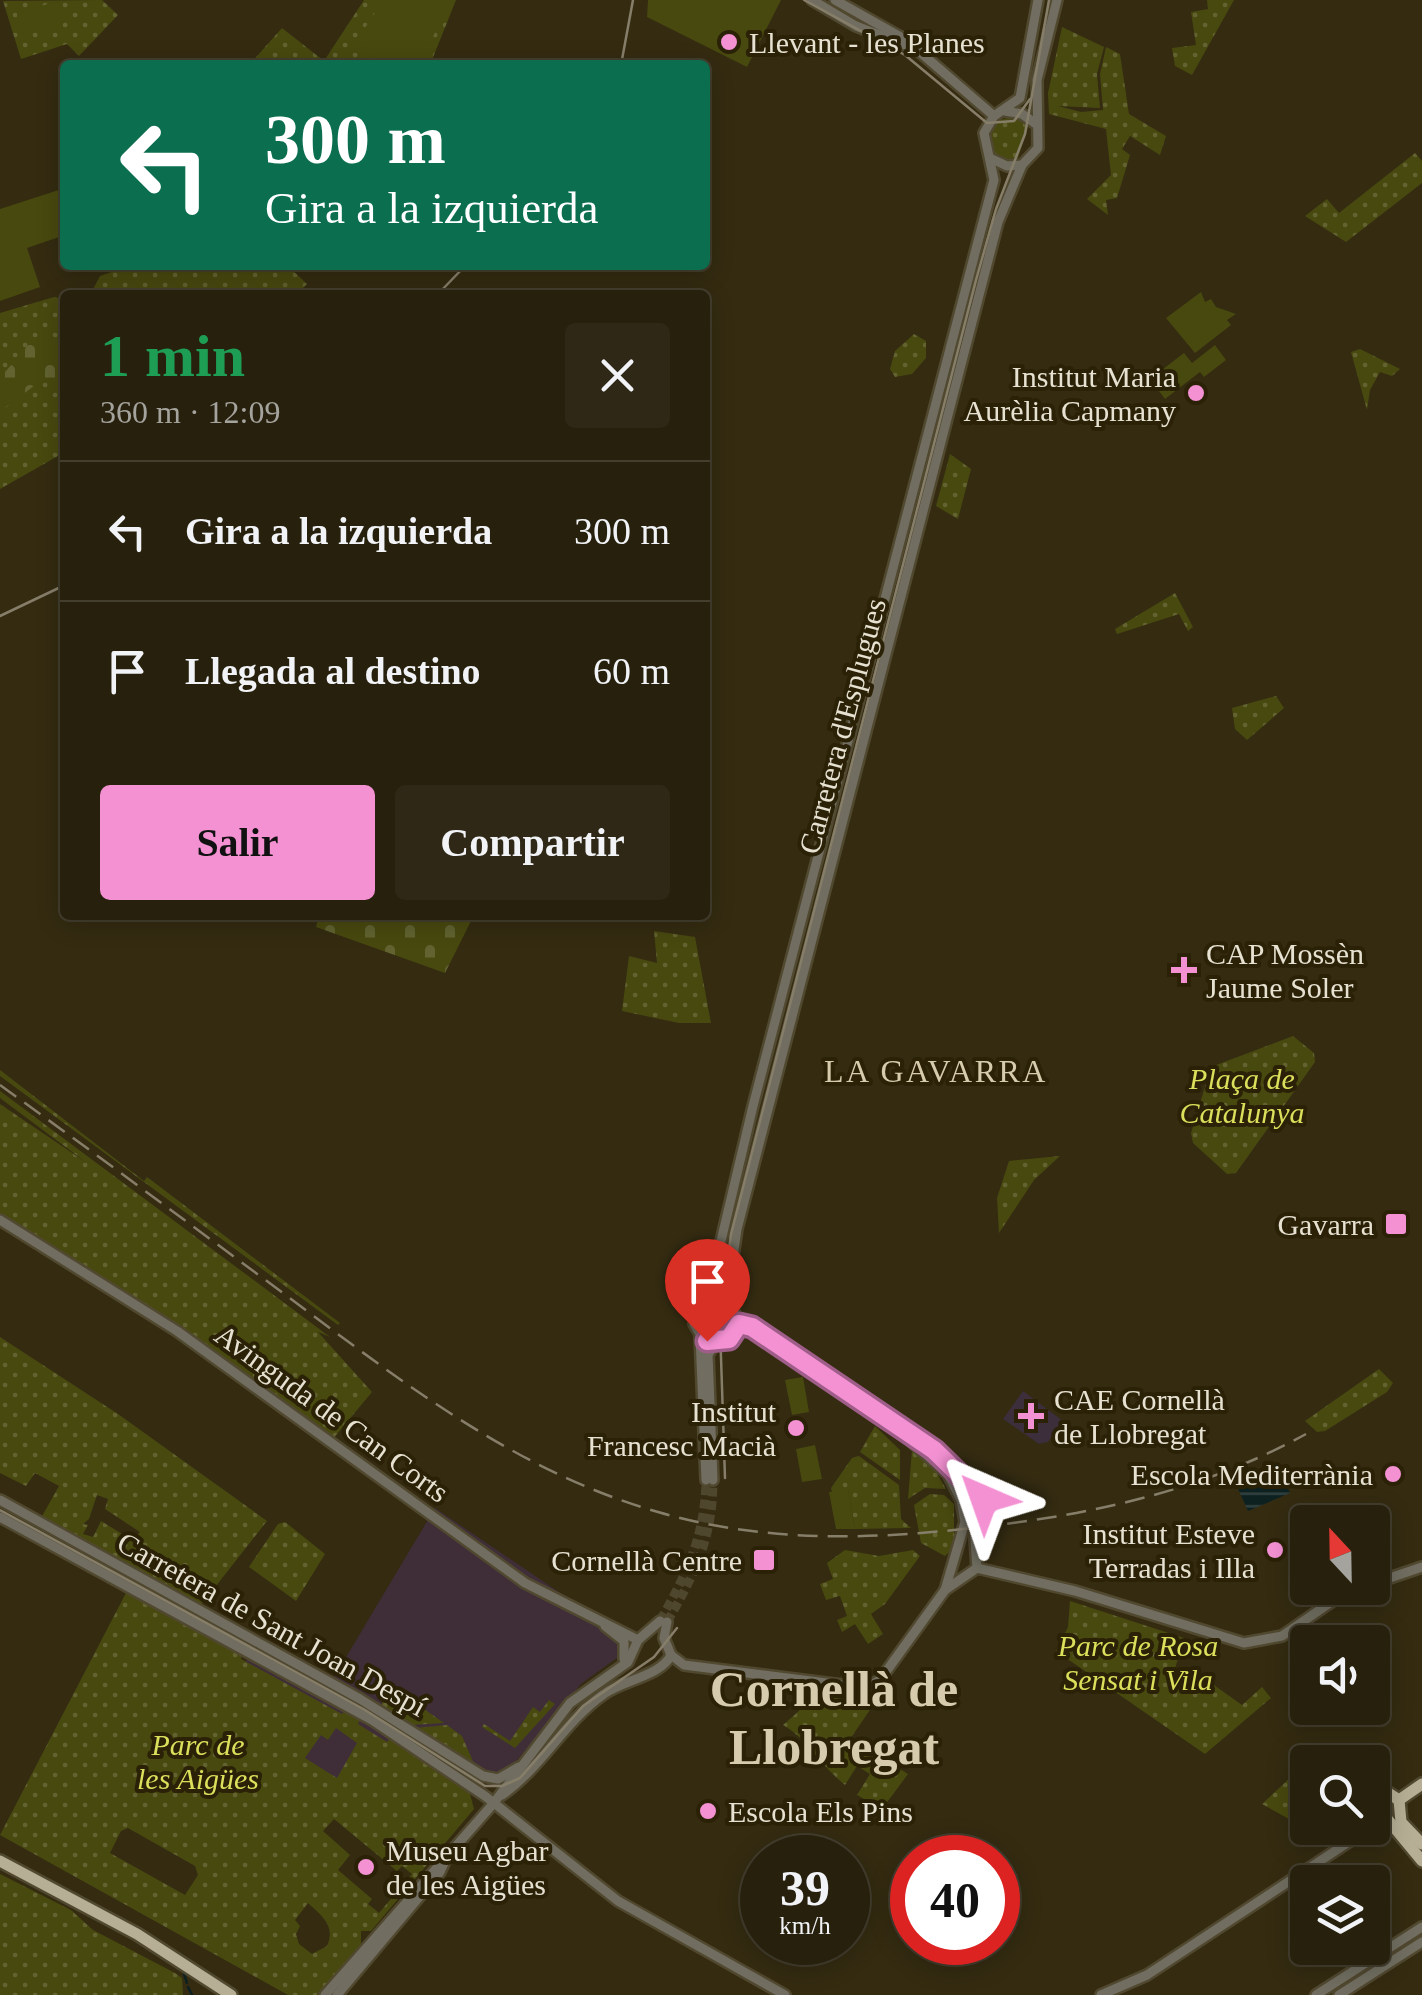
<!DOCTYPE html>
<html lang="es">
<head>
<meta charset="utf-8">
<style>
	:root { --surface:#27200d; --page:#2f2816; --text:#f1f3f6; --muted:#a4a39d; --line:#433e2e; --accent:#f491d3 }
	body { margin:0; font-family:"Times New Roman",serif; background:var(--page); color:var(--text); height:100vh; display:flex; flex-direction:column; font-size:38px; white-space:nowrap }
	* { box-sizing:border-box; margin:0 }
	p { font-size:32px; color:var(--muted) }
	.icon { flex:none; width:55px; height:55px; fill:none; stroke:currentColor; stroke-width:2; stroke-linecap:round; stroke-linejoin:round }
	.map { position:relative; flex:1; overflow:hidden }
	.details { position:absolute; left:60px; top:290px; width:650px; height:630px; display:flex; flex-direction:column; background:var(--surface); border-radius:10px; box-shadow:0 5px 25px #0003,0 0 0 2px var(--line) }
	.details>* { flex:none }
	.top-card { position:absolute; left:60px; top:60px; width:650px; height:210px; border-radius:10px; box-shadow:0 5px 25px #0003,0 0 0 2px var(--line); background:#0b6e4f; color:#fff; overflow:hidden }
	.needle { width:65px; rotate:338deg }
	.tools { position:absolute; left:1290px; top:1505px; display:grid; gap:20px }
	.tools a { display:grid; place-items:center; width:100px; height:100px; border-radius:10px; background:var(--surface); box-shadow:0 5px 25px #0003,0 0 0 2px var(--line); font-size:50px }
	.speed { position:absolute; left:740px; top:1835px; display:flex; gap:20px; font-size:50px; font-weight:700; text-align:center }
	.speed>* { display:grid; place-content:center; width:130px; height:130px; border-radius:50%; background:var(--surface); box-shadow:0 5px 25px #0003,0 0 0 2px var(--line); line-height:1 }
	.speed small { font-size:25px; font-weight:400 }
	.speed .limit { border:15px solid #d22; background:#fff; color:#111 }
	.pin { position:absolute; display:grid; place-items:center; width:85px; height:85px; color:#fff; margin:-102px -42px; border-radius:50% 50% 50% 0; rotate:-45deg; box-shadow:0 0 10px #0007 }
	.pin .icon { rotate:45deg }
	.me { position:absolute; width:110px; margin:-55px; rotate:317deg; stroke-linejoin:round; filter:drop-shadow(0 0 8px #0008) }
	.turn { display:flex; align-items:center; gap:35px; height:210px; padding:0 40px; font-size:45px }
	.turn .icon { width:130px; height:130px; stroke-width:2.5 }
	.turn b { display:block; font-size:70px; line-height:85px }
	.round { display:grid; place-items:center; flex:none; width:105px; height:105px; border-radius:10px; background:var(--page) }
	.headline { display:flex; align-items:center; justify-content:space-between; height:170px; padding:0 40px }
	h1 { font-size:60px; font-weight:700; line-height:75px; color:#1e9e55 }
	.button { display:flex; gap:20px; margin-top:auto; padding:20px 40px }
	.button a { flex:1; height:115px; border-radius:10px; background:var(--accent); color:#111; font-size:40px; font-weight:700; line-height:115px; text-align:center }
	.button a+a { background:var(--page); color:var(--text) }
	ul { padding:0; list-style:none }
	li { display:flex; align-items:center; gap:30px; height:140px; padding:0 40px; border-top:2px solid var(--line) }
	li div { flex:1 }
	li b { display:block; font-size:38px }
	li em { font-style:normal }
	.map>svg:first-child { display:block }
	.commercial { fill:#3f2e38 }
	.medical { fill:#3c2e3b }
	.green { fill:url(#green-dots); fill-rule:evenodd }
	.cemetery { fill:url(#cemetery-stones) }
	.pitch { fill:#48490f }
	.water { fill:url(#water-rules) }
	.lines { fill:none; stroke-linecap:round; stroke-linejoin:round }
	.stream { stroke:#0e2121; stroke-width:2.5 }
	.minor-tunnel { stroke:#4f462e; stroke-width:9; stroke-dasharray:9 4.5; stroke-linecap:butt }
	.minor-casing { stroke:#514830; stroke-width:14 }
	.major-casing { stroke:#514830; stroke-width:16 }
	.minor { stroke:#716e61; stroke-width:9 }
	.major { stroke:#b6af95; stroke-width:11 }
	.tram { stroke:#867e69; stroke-width:2.5 }
	.rail { stroke:#867e69; stroke-width:2.5; stroke-dasharray:20 10; stroke-linecap:butt }
	.route-casing { stroke:#9f5e89; stroke-width:25 }
	.route { stroke:#f491d3; stroke-width:18 }
	.poi-dot { fill:#f491d3; stroke:#2a2107; stroke-width:4 }
	.labels { text-anchor:middle; dominant-baseline:central; stroke-width:8; stroke-linejoin:round; paint-order:stroke }
	.poi-label { font-size:30px; fill:#e7e1d1; stroke:#2a2107; text-anchor:end }
	.street-label { font-size:30px; fill:#e7e1d1; stroke:#2a2107 }
	.park-label { font-size:30px; font-style:italic; fill:#dbdf5b; stroke:#2a2107 }
	.neighbourhood-label { font-size:32px; letter-spacing:2.5px; fill:#d7cbad; stroke:#2a2107 }
	.town-label { font-size:50px; font-weight:bold; fill:#d7cbad; stroke:#2a2107 }
</style>
</head>
<body>
<div class="map">
<svg width="1422" height="1995" viewBox="0 0 1422 1995">
	<defs>
		<pattern id="green-dots" width="8" height="8" patternUnits="userSpaceOnUse" patternTransform="scale(2.5)"><rect width="8" height="8" fill="#48490f"/><path d="M2 2h.1M6 6h.1" fill="none" stroke="#626331" stroke-width="1.8" stroke-linecap="round"/></pattern>
		<pattern id="cemetery-stones" width="16" height="16" patternUnits="userSpaceOnUse" patternTransform="scale(2.5)"><rect width="16" height="16" fill="#48490f"/><path d="M2 7V4a2 2 0 0 1 4 0v3zM10 15v-3a2 2 0 0 1 4 0v3z" fill="#626331"/></pattern>
		<pattern id="water-rules" width="6" height="5" patternUnits="userSpaceOnUse" patternTransform="scale(2.5)"><rect width="6" height="5" fill="#0e2121"/><path d="M0 2.5h6" fill="none" stroke="#314140"/></pattern>
	</defs>
	<rect width="100%" height="100%" fill="#342b11"/>
	<path class="commercial" d="M435 1508 572 1601 615 1622 625 1652 581 1684 512 1766 494 1776 332 1686 328 1692 400 1734 328 1814 222 1704 259 1638 333 1679Z"/>
	<path class="medical" d="M1023 1391 1063 1421 1048 1442 1039 1444 1003 1419Z"/>
	<g class="green">
		<path d="M102 0 118 15 79 56 67 44 21 59 3 1Z"/>
		<path d="M364 0H456L430 65H249L282 28 324 61Z"/>
		<path d="M1207 0H1234L1192 75 1175 66 1172 48 1196 45 1191 12 1208 9Z"/>
		<path d="M1062 27 1104 47 1097 74 1100 108 1058 106 1081 112 1103 110 1100 74 1106 47 1120 54 1129 114 1166 136 1160 155 1130 136 1122 149 1130 155 1117 198 1106 200 1108 215 1087 199 1111 175 1106 129 1049 114 1048 93Z"/>
		<path d="M1014 117 1029 124 1017 161 1002 159 992 150 989 134 999 120Z"/>
		<path d="M1415 153 1422 161V183L1346 242 1305 216 1327 199 1339 213Z"/>
		<path d="M132 265H287L307 284 296 295H90L100 276Z"/>
		<path d="M54 297 65 299V452L0 489V313Z"/>
		<path d="M914 334 926 341V358L912 374 895 377 890 369 895 351Z"/>
		<path d="M1360 349 1400 369 1392 376 1380 372 1370 390 1367 410 1351 352Z"/>
		<path d="M950 454 971 469 958 519 936 506Z"/>
		<path d="M1175 593 1193 627 1188 631 1179 614 1117 634 1115 629Z"/>
		<path d="M1276 696 1284 708 1247 740 1235 729 1232 708Z"/>
		<path d="M654 931 695 937 711 1023H679L622 1011 629 956 657 963Z"/>
		<path d="M1293 1036 1314 1053 1315 1062 1236 1173 1227 1174 1193 1143 1191 1133 1211 1067Z"/>
		<path d="M0 1070 144 1181 147 1177 340 1323 338 1325 0 1076Z"/>
		<path d="M0 1091 330 1337 318 1332 372 1392 332 1440 0 1217V1104L87 1163 0 1098Z"/>
		<path d="M1060 1156 1034 1180 999 1233 997 1198 1009 1161Z"/>
		<circle cx="716" cy="1320" r="17"/>
		<path d="M0 1337 118 1414 267 1521 201 1605 41 1518 59 1486 35 1473 26 1486 0 1473ZM97 1495 108 1499 105 1509 140 1532 132 1540 101 1521 93 1537 83 1534 88 1525 83 1524 89 1519Z"/>
		<path d="M1379 1369 1393 1383 1387 1392 1325 1431 1317 1432 1305 1421Z"/>
		<path d="M875 1426 900 1450V1480L860 1452Z"/>
		<path d="M912 1450 935 1470 946 1489 925 1488 908 1499Z"/>
		<path d="M859 1456 899 1485 901 1519 911 1528 855 1529 848 1490 832 1492 831 1488 852 1458Z"/>
		<path d="M930 1494 944 1495 954 1504V1548L945 1556 921 1543 914 1505Z"/>
		<path d="M285 1522 325 1554 296 1601 249 1567 278 1524Z"/>
		<path d="M845 1550 879 1556 913 1550 920 1556 885 1604 871 1614 883 1634 868 1644 855 1624 842 1632 837 1620 847 1616 840 1596 826 1600 820 1584 833 1579 827 1563Z"/>
		<path d="M127 1591 243 1653 241 1659 342 1714 346 1709 361 1718 358 1724 387 1742 391 1737 469 1790 474 1809 371 1931H361V1944L317 1995H288L0 1835ZM336 1728 357 1743 337 1778 305 1758 321 1735 328 1740ZM334 1819 397 1871 402 1866 412 1874 379 1913 368 1904 372 1899 338 1870 350 1855 323 1831ZM128 1828 195 1866 198 1875 185 1895 110 1853 121 1831ZM308 1903C322 1916 336 1926 327 1946L312 1954 299 1944 296 1934 300 1926 295 1920Z"/>
		<path d="M1070 1601 1184 1638 1174 1672 1211 1683 1242 1705 1262 1687 1271 1698 1205 1754 1056 1651 1068 1627Z"/>
		<path d="M391 1686 444 1723 412 1725 382 1706V1697Z"/>
		<path d="M802 1686 872 1692 876 1701 850 1739 908 1774 882 1809 857 1795 870 1774 857 1766 845 1785C819 1764 810 1741 783 1725L799 1711Z"/>
		<path d="M549 1700 555 1704 515 1748 482 1727 484 1724 510 1741 533 1707 540 1712Z"/>
		<path d="M447 1725 462 1736 475 1766 415 1728Z"/>
		<path d="M1321 1749 1332 1762H1308V1828H1365L1338 1846 1262 1804Z"/>
		<path d="M0 1874 71 1910 93 1930 175 1973 182 1978 183 1995H0Z"/>
	</g>
	<g class="cemetery">
		<path d="M35 337 65 346 58 381 39 382 0 412V378Z"/>
		<path d="M319 915H474L445 973 316 927Z"/>
	</g>
	<g class="pitch">
		<path d="M383 0H450L420 65H394L363 53 358 39Z"/>
		<path d="M648 0H781L747 67 647 17Z"/>
		<path d="M57 1 64 23 23 35 17 14Z"/>
		<path d="M65 188V235L27 248 40 287 0 301V209Z"/>
		<path d="M1201 292 1205 302 1211 299 1216 307 1236 314 1227 320 1231 325 1195 353 1166 318Z"/>
		<path d="M1215 345 1226 360 1204 377 1200 372 1165 399 1150 379 1184 353 1192 363Z"/>
		<path d="M803 1377 809 1412 792 1415 785 1380Z"/>
		<path d="M815 1445 822 1479 802 1482 796 1449Z"/>
		<path d="M848 1489 855 1529H836L829 1492Z"/>
	</g>
	<path class="water" d="M1277 1463 1290 1493 1248 1511 1235 1482Z"/>
	<g class="lines">
		<g class="stream">
			<path d="M183 1971 187 1983"/>
			<path d="M188 1987 192 1995"/>
		</g>
		<g class="minor-tunnel">
			<path d="M660 1621C687 1573 705 1536 706 1480"/>
			<path d="M667 1622C695 1574 713 1537 713 1480"/>
		</g>
		<g class="minor-casing">
			<g id="minor">
				<path d="M812 0 856 26 913 48"/>
				<path d="M835 0 906 40 994 116"/>
				<path d="M1005 111 1022 114 1036 124"/>
				<path d="M992 159 1007 166 1022 165 1038 148 1037 80 1057 0"/>
				<path d="M0 1220 177 1331 525 1583 638 1640"/>
				<path d="M707 1300 753 1106 994 180 984 133 994 116 1020 98 1038 0"/>
				<path d="M732 1304 715 1298 698 1307 694 1324 703 1339 723 1342 738 1326 728 1290 737 1229 998 222 1022 165"/>
				<path d="M739 1324 752 1327 888 1421 948 1474 961 1500 965 1522 945 1590"/>
				<path d="M700 1336 706 1480"/>
				<path d="M924 1443C979 1481 972 1508 977 1568"/>
				<path d="M713 1480 708 1355 715 1343"/>
				<path d="M972 1490 981 1498 1007 1500"/>
				<path d="M0 1500 360 1699 483 1776 498 1779 519 1767"/>
				<path d="M0 1517 372 1720 485 1796 618 1901 785 1995"/>
				<path d="M977 1568 1075 1591 1244 1643 1282 1636 1334 1600 1364 1588"/>
				<path d="M1372 1584 1422 1567"/>
				<path d="M667 1622 664 1638 671 1655"/>
				<path d="M605 1626 624 1641V1659"/>
				<path d="M671 1655 684 1665 866 1688 880 1680 945 1590 977 1568"/>
				<path d="M502 1795C542 1767 564 1722 604 1694 623 1680 661 1676 671 1655"/>
				<path d="M325 1995 493 1804 570 1703 628 1662 638 1640 660 1621"/>
				<path d="M337 1995 440 1872 445 1861"/>
				<path d="M1101 1995 1147 1975 1370 1828"/>
				<path d="M1316 1995 1422 1927"/>
				<path d="M1339 1995 1422 1942"/>
			</g>
		</g>
		<g class="major-casing">
			<g id="major">
				<path d="M1399 1800 1385 1791 1374 1803 1422 1861"/>
				<path d="M1399 1800 1401 1822 1422 1844"/>
				<path d="M1399 1800 1422 1784"/>
				<path d="M0 1861 137 1934 231 1995"/>
			</g>
		</g>
		<use href="#minor" class="minor"/>
		<use href="#major" class="major"/>
		<g class="tram">
			<path d="M804 0 905 55 987 123 1014 121 1030 99"/>
			<path d="M621 65 633 0"/>
			<path d="M437 295 466 265"/>
			<path d="M0 616 65 585"/>
			<path d="M725 1478 720 1327 731 1234 976 280 996 209 1025 134 1049 0"/>
			<path d="M0 1510 365 1710 485 1786H502L520 1778 583 1706 654 1657 677 1628"/>
		</g>
		<path class="rail" d="M0 1085C96 1154 191 1225 287 1296 402 1382 517 1472 658 1512 765 1543 871 1540 981 1527 1095 1514 1204 1490 1306 1434"/>
	</g>
	<g class="lines">
		<g class="route-casing">
			<path id="route" d="M707 1341 729 1339 739 1324 752 1327 934 1450 984 1499"/>
		</g>
		<use href="#route" class="route"/>
	</g>
	<g class="poi-dot">
		<circle cx="729" cy="42" r="10"/>
		<circle cx="1196" cy="393" r="10"/>
		<path d="M1179 955h10v10h10v10h-10v10h-10v-10h-10v-10h10z"/>
		<rect x="1384" y="1212" width="24" height="24" rx="5"/>
		<path d="M1026 1401h10v10h10v10h-10v10h-10v-10h-10v-10h10z"/>
		<circle cx="796" cy="1428" r="10"/>
		<circle cx="1393" cy="1474" r="10"/>
		<circle cx="1275" cy="1550" r="10"/>
		<rect x="752" y="1548" width="24" height="24" rx="5"/>
		<circle cx="708" cy="1811" r="10"/>
		<circle cx="366" cy="1867" r="10"/>
	</g>
	<g class="labels">
		<g class="poi-label">
			<text x="749" y="42" text-anchor="start">Llevant - les Planes</text>
			<text x="1176" y="376">Institut Maria<tspan x="1176" dy="34">Aurèlia Capmany</tspan></text>
			<text x="1206" y="953" text-anchor="start">CAP Mossèn<tspan x="1206" dy="34">Jaume Soler</tspan></text>
			<text x="1374" y="1224">Gavarra</text>
			<text x="1054" y="1399" text-anchor="start">CAE Cornellà<tspan x="1054" dy="34">de Llobregat</tspan></text>
			<text x="776" y="1411">Institut<tspan x="776" dy="34">Francesc Macià</tspan></text>
			<text x="1373" y="1474">Escola Mediterrània</text>
			<text x="1255" y="1533">Institut Esteve<tspan x="1255" dy="34">Terradas i Illa</tspan></text>
			<text x="742" y="1560">Cornellà Centre</text>
			<text x="728" y="1811" text-anchor="start">Escola Els Pins</text>
			<text x="386" y="1850" text-anchor="start">Museu Agbar<tspan x="386" dy="34">de les Aigües</tspan></text>
		</g>
		<g class="street-label">
			<text transform="translate(842 726) rotate(-75)">Carretera d'Esplugues</text>
			<text transform="translate(332 1413) rotate(36)">Avinguda de Can Corts</text>
			<text transform="translate(272 1624) rotate(29)">Carretera de Sant Joan Despí</text>
		</g>
		<g class="park-label">
			<text x="1242" y="1078">Plaça de<tspan x="1242" dy="34">Catalunya</tspan></text>
			<text x="1138" y="1645">Parc de Rosa<tspan x="1138" dy="34">Sensat i Vila</tspan></text>
			<text x="198" y="1744">Parc de<tspan x="198" dy="34">les Aigües</tspan></text>
		</g>
		<g class="neighbourhood-label">
			<text x="936" y="1071">LA GAVARRA</text>
		</g>
		<g class="town-label">
			<text x="834" y="1689">Cornellà de<tspan x="834" dy="58">Llobregat</tspan></text>
		</g>
	</g>
</svg>
<div class="tools">
<a><svg class="needle" viewBox="-14 -14 28 28"><path d="M0-13l5 13h-10z" fill="#e53935"/><path d="M0 13l5-13h-10z" fill="#a4a39d"/></svg></a>
<a><svg class="icon" aria-label="sound" viewBox="0 0 24 24"><path d="M4 9h4l5-4v14l-5-4H4zM17 9q2 3 0 6"/></svg></a>
<a><svg class="icon" aria-label="search" viewBox="0 0 24 24"><circle cx="10" cy="10" r="6"/><path d="M15 15l6 6"/></svg></a>
<a><svg class="icon" aria-label="layers" viewBox="0 0 24 24"><path d="M12 4l9 5-9 5-9-5zM3 14l9 5 9-5"/></svg></a>
</div>
<div class="speed"><div>39<small>km/h</small></div><div class="limit">40</div></div>
<div class="pin" style="left:707px;top:1341px;background:#d93025"><svg class="icon" aria-label="arrive" viewBox="0 0 24 24"><path d="M6 21V4h12l-3 4 3 4H6"/></svg></div>
<svg class="me" style="left:984px;top:1499px" viewBox="-20 -20 40 40"><path d="M0-17L14 15 0 8-14 15z" fill="#f491d3" stroke="#fff" stroke-width="4"/></svg>
<div class="top-card">
<div class="turn"><svg class="icon" aria-label="left" viewBox="0 0 24 24"><path d="M17 20v-9H6M10 6l-5 5 5 5"/></svg><div><b>300 m</b>Gira a la izquierda</div></div>
</div>
<section class="details">
<div class="headline"><div><h1>1 min</h1><p>360 m · 12:09</p></div><a class="round"><svg class="icon" aria-label="close" viewBox="0 0 24 24"><path d="M6 6l12 12M18 6L6 18"/></svg></a></div>
<ul>
<li><svg class="icon" aria-label="left" viewBox="0 0 24 24"><path d="M17 20v-9H6M10 6l-5 5 5 5"/></svg><div><b>Gira a la izquierda</b></div><em>300 m</em></li>
<li><svg class="icon" aria-label="arrive" viewBox="0 0 24 24"><path d="M6 21V4h12l-3 4 3 4H6"/></svg><div><b>Llegada al destino</b></div><em>60 m</em></li>
</ul>
<div class="button"><a>Salir</a><a>Compartir</a></div>
</section>
</div>
</body>
</html>
